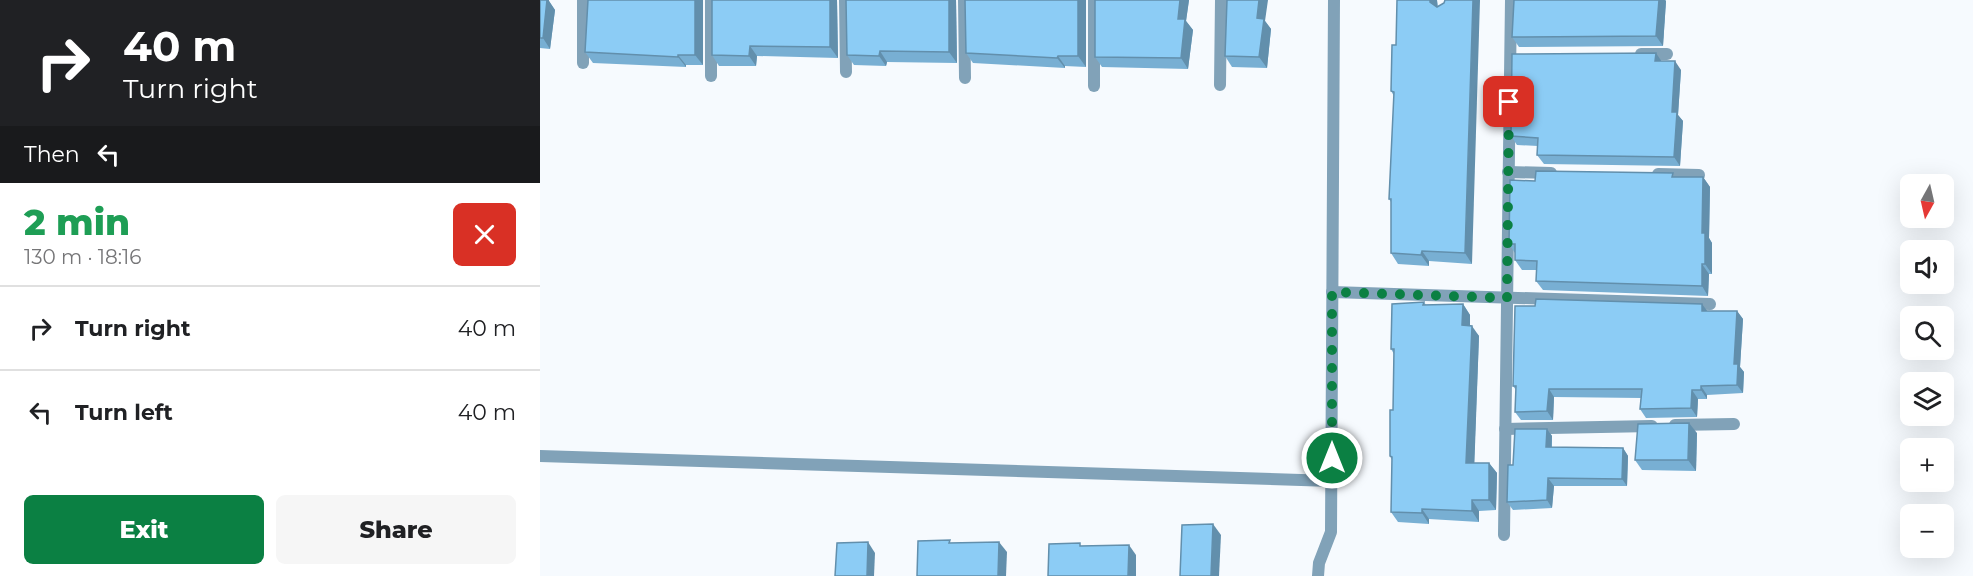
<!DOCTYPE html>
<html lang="en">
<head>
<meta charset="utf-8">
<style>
	:root { --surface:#fff; --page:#f6f6f6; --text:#202124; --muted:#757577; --line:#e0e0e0; --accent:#0b8043 }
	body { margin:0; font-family:Montserrat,sans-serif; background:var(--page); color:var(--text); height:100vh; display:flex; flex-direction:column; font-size:22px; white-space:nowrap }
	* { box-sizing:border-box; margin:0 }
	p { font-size:20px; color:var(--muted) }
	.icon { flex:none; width:33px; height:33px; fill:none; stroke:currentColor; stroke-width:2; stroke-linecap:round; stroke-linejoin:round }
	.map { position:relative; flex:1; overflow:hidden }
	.side { display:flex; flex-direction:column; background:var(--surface); width:540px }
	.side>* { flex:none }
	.top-card { background:#202124; color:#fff; overflow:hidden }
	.needle { width:39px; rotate:188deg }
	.fabs { position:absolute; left:1360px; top:174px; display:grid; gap:12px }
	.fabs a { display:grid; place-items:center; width:54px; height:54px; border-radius:9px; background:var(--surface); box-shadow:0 6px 24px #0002; font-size:30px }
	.pin { position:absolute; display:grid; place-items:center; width:51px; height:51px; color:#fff; margin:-26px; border-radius:12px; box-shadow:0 3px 9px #0006 }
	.me { position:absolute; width:66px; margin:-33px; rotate:0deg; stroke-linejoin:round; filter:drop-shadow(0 0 4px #0008) }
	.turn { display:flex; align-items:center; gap:21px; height:126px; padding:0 24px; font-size:27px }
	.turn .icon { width:78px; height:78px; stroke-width:2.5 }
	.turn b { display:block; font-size:42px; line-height:51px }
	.then { display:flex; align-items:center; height:57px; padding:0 24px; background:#0003; gap:12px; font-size:22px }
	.round { display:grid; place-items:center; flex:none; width:63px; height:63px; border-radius:9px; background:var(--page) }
	.summary { display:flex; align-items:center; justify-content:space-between; height:102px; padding:0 24px }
	h1 { font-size:36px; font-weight:800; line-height:45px; color:#1e9e55 }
	.cta { display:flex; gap:12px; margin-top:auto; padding:12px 24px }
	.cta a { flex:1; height:69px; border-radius:9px; background:var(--accent); color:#fff; font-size:24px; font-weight:800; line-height:69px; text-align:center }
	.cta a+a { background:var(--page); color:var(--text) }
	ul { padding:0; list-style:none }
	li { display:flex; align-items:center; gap:18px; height:84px; padding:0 24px; border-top:2px solid var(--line) }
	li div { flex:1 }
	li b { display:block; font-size:22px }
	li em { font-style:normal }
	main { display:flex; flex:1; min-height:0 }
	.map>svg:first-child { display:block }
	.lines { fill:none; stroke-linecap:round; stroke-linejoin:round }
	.minor { stroke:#81a2b8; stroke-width:12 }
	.wall { fill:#78afd3 }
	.shaded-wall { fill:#628fac }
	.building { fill:#8cccf5; stroke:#628fac; stroke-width:1.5 }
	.route { stroke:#0b8043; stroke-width:10; stroke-dasharray:0 18 }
</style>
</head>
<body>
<main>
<section class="side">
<div class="top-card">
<div class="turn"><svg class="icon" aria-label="right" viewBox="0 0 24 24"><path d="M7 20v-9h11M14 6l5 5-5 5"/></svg><div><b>40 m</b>Turn right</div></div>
<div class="then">Then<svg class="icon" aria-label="left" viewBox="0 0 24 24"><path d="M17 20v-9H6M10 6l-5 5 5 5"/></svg></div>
</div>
<div class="summary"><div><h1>2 min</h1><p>130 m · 18:16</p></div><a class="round" style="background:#d93025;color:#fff"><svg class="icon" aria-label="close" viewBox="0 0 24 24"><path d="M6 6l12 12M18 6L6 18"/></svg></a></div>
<ul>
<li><svg class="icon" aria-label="right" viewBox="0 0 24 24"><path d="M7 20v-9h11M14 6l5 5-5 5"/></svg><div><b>Turn right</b></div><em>40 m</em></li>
<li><svg class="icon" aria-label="left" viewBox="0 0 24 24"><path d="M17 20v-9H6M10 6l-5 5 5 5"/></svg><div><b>Turn left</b></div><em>40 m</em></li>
</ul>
<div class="cta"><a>Exit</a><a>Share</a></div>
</section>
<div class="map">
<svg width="1433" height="576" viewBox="0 0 1433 576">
	<rect width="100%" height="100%" fill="#f6fafe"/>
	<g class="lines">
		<g class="minor">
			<path d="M43 0V63"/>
			<path d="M171 0V76"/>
			<path d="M305 0 306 72"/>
			<path d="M424 0 425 78"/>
			<path d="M1101 54H1127"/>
			<path d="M680 85 681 0"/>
			<path d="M554 86V0"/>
			<path d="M968 172 1011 173"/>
			<path d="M1118 174 1159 175"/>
			<path d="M792 292 1170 304"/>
			<path d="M1135 425 1194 424"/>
			<path d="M965 429 1112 426"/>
			<path d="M0 456 792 481"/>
			<path d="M964 535 971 0"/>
			<path d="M778 576 779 563 791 532 794 0"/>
		</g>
	</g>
	<g class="wall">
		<path d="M0 0H9V1L15 10 10 49 0 48Z"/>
		<path d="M163 0V65H146V67L53 63 45 52Z"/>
		<path d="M297 0 298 58 217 56 216 66H179L172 55Z"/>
		<path d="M416 0 417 63 347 62 346 66 314 65 307 55Z"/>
		<path d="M546 0V67L525 66V68L433 63 426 53Z"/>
		<path d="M555 0H649L646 21 653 30 648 69 562 67 555 57Z"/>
		<path d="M897 0 932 264 889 261V266L858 264 851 253V202L849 199 854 96 851 91 856 45Z"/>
		<path d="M974 0H1125L1126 1 1123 46 979 47 972 37Z"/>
		<path d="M725 21 731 29 727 68 692 67 685 56Z"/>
		<path d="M1121 61 1141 70 1138 115 1143 121 1140 166 1004 164 997 155 998 146 977 145 971 136Z"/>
		<path d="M1135 177H1163L1170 187 1169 238 1172 243V274H1169L1168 296 1003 290 996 281 997 270H982L975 260V253L969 244 995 181Z"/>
		<path d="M884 302 886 305 923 304 930 315V326L939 336 934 463H949L957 473 956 510 939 511V522L889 519V524L858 522 851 512 852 460 850 456 853 410 854 354 851 349Z"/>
		<path d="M1167 311H1197L1203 319 1200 367 1204 372 1203 393 1167 395V399H1158L1157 417 1106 418 1100 409 1101 398 1014 397 1013 420H981L975 412 976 390 973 386Z"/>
		<path d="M1007 429 1012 436V447L1083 448 1088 456 1087 486H1014L1012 508 973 510 967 502 973 465Z"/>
		<path d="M1157 433 1156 471 1102 470 1095 460Z"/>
	</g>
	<g class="shaded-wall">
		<path d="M1 0H9V1L15 10 10 49 3 38Z"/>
		<path d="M155 0H163V65L155 55Z"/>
		<path d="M290 0H297L298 58 290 47Z"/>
		<path d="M409 0H416L417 63 409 52Z"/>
		<path d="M538 0H546V67L538 56Z"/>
		<path d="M640 0H649L646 21 653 30 648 69 641 58 638 19Z"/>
		<path d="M719 0H728L725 21 731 29 727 68 719 57 717 18Z"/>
		<path d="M890 0H897L898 13 890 2Z"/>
		<path d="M933 0H940L932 264 925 253Z"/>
		<path d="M1119 0H1125L1126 1 1123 46 1116 36Z"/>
		<path d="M210 46 217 56 216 66 209 56Z"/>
		<path d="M340 51 347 62 346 66 339 56Z"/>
		<path d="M1116 53 1122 62 1115 61Z"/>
		<path d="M138 55 146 65V67L138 57Z"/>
		<path d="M518 56 525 66V68L517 58Z"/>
		<path d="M1135 61 1141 70 1138 115 1143 121 1140 166 1134 157 1132 112Z"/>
		<path d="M1163 177 1170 187 1169 238 1172 243V274L1165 264 1162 233Z"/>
		<path d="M882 251 889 261V266L881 255Z"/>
		<path d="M1162 264 1169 274 1168 296 1162 286Z"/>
		<path d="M923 304 930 315V336L922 325Z"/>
		<path d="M1162 304 1168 312 1162 311Z"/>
		<path d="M1197 311 1203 319 1200 367 1204 372 1203 393 1197 385 1194 364Z"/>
		<path d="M932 326 939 336 934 474 926 463Z"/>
		<path d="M1161 386 1167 395V399L1161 390Z"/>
		<path d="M1009 389 1014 397 1013 420 1007 411Z"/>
		<path d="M1152 390 1158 399 1157 417 1151 408Z"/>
		<path d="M1149 423 1157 433 1156 471 1148 460Z"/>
		<path d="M1007 429 1012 436 1011 455 1006 447Z"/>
		<path d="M1083 448 1088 456 1087 486 1082 479Z"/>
		<path d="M949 463 957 473 956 510 949 500Z"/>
		<path d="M1008 478 1014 486 1012 508 1007 500Z"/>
		<path d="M932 500 939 511V522L932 511Z"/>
		<path d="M882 509 889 519V524L882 513Z"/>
		<path d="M673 524 681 535 679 576H671Z"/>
		<path d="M328 542 335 553 334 576H327Z"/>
		<path d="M459 542 467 552 466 576H458Z"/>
		<path d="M589 545 596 555V576H588Z"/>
	</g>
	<g class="building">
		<path d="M0 0H7L3 38H0Z"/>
		<path d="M48 0H155V55H138V57L45 52Z"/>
		<path d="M172 0H290V47L210 46 209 56 172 55Z"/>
		<path d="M306 0H409V52L340 51 339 56 307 55Z"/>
		<path d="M425 0H538V56H518L517 58 426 53Z"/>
		<path d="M555 0H640L638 19H645L641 58 555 57Z"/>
		<path d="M687 0H719L717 18 724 19 719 57 685 56Z"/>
		<path d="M857 0H890V2L897 7 904 3 905 0H933L925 253 882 251 881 255 851 253V199H849L854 92 851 91 852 45H856Z"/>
		<path d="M974 0H1119L1116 36 972 37Z"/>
		<path d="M1116 53 1115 61H1135L1132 112H1137L1134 157 997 155 998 138 971 136 972 54Z"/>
		<path d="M996 171 1133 173 1132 177H1163L1162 233H1165V264H1162V286L996 281 997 261 975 260V244H969L970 180 995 181Z"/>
		<path d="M996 299 1162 304V311H1197L1194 364H1198L1197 385 1161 386V390H1152L1151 408 1100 409 1102 389H1009L1007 411 975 412 976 386H973L975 306H995Z"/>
		<path d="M884 302 883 305 923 304 922 325 932 326 926 463H949V500H932V511L882 509V513L851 512 852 457 850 456V410H853L854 349H851L852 304Z"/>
		<path d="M1149 423 1148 460H1095L1098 424Z"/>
		<path d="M975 429H1007L1006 447 1083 448 1082 479 1008 478 1007 500 967 502 968 465H973Z"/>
		<path d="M673 524 671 576H640L642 525Z"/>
		<path d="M410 540 409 543 459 542 458 576H377L378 541Z"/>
		<path d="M328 542 327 576H295L297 543Z"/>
		<path d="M540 543V546L589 545 588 576H508L509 544Z"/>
	</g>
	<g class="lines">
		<path class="route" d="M792 458V292L967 298 969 102"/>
	</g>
</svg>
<div class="fabs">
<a><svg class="needle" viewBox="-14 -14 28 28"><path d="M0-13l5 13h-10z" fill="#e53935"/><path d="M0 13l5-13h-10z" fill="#757577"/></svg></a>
<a><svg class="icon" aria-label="sound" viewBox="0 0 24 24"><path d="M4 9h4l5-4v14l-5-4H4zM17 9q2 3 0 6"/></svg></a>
<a><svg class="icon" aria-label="search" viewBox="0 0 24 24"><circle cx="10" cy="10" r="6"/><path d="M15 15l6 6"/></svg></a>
<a><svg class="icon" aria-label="layers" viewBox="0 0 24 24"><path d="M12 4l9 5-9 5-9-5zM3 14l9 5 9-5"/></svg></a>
<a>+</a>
<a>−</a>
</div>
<div class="pin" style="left:969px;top:102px;background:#d93025"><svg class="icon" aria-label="arrive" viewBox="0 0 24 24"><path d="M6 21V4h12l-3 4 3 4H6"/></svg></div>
<svg class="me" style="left:792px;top:458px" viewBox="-20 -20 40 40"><circle r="17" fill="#0b8043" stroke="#fff" stroke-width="3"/><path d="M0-11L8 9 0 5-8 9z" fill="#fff"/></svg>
</div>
</main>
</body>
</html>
